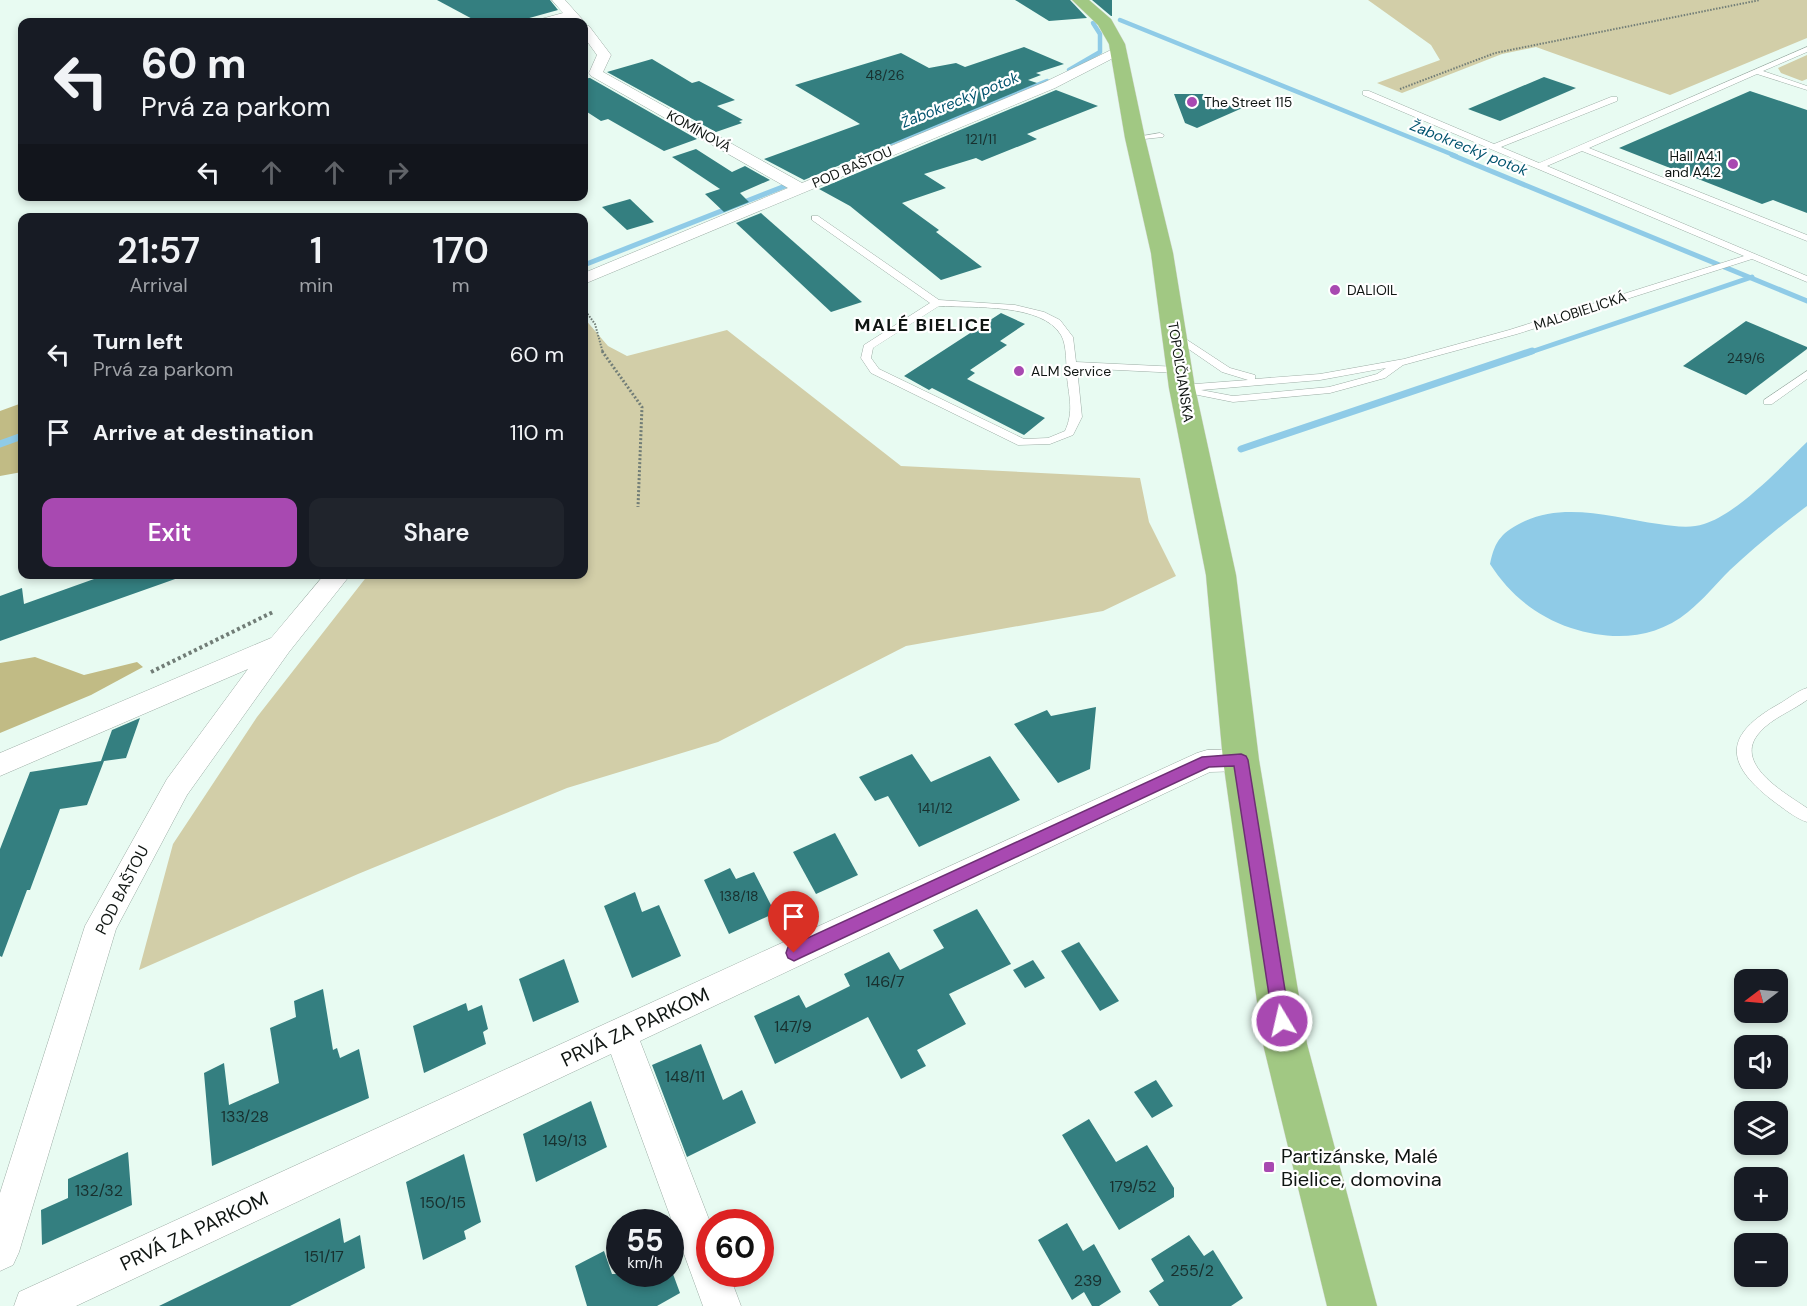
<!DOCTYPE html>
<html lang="en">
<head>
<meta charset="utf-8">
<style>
	:root { --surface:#171b24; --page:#20242c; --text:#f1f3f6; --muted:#9ea1a6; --accent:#a849b1 }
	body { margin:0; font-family:"DM Sans",sans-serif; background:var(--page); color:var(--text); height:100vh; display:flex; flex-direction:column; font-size:22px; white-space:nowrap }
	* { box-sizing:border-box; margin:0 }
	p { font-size:20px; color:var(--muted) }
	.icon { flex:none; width:33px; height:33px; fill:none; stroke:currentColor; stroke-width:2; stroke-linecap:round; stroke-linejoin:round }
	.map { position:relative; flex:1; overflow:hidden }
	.side { position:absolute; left:18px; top:213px; width:570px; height:366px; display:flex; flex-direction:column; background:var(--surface); border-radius:12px; box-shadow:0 3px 9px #0003 }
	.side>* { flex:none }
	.top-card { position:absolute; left:18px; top:18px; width:570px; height:183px; border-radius:12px; box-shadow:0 3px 9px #0003; background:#171b24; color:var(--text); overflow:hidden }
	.needle { width:39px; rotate:254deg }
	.fabs { position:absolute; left:1734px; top:969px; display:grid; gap:12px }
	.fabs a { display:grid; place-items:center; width:54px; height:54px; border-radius:12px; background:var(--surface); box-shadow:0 3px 9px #0003; font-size:30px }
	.speed { position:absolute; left:606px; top:1209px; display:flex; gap:12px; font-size:30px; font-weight:700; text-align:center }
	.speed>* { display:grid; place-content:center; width:78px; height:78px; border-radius:50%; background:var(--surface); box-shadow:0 3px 9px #0003; line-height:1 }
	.speed small { font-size:15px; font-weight:400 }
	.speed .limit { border:9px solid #d22; background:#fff; color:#111 }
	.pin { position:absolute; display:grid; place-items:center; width:51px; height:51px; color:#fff; margin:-62px -26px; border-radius:50% 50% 50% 0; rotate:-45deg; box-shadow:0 0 6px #0007 }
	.pin .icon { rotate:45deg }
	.me { position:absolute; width:66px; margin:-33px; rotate:351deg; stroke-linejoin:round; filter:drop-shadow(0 0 4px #0008) }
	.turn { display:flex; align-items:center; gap:21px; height:126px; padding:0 24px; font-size:27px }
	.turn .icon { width:78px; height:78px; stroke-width:2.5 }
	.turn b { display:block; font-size:42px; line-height:51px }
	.lanes { display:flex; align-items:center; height:57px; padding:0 24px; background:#0003; justify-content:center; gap:30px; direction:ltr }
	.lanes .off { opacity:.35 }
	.eta { display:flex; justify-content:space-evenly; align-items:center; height:102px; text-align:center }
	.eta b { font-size:36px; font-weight:600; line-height:42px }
	.cta { display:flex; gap:12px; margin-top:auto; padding:12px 24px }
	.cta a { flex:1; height:69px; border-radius:12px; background:var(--accent); color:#fff; font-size:24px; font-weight:600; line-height:69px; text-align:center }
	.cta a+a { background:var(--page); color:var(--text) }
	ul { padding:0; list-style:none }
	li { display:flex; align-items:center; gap:18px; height:78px; padding:0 24px }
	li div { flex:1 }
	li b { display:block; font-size:22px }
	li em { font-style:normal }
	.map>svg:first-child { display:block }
	.green { fill:#d2cea8 }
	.forest { fill:#c1bb85 }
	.water { fill:#8fcbe7 }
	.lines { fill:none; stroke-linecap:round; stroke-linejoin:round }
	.stream-far2 { stroke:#8fcbe7; stroke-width:4.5 }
	.stream-far1 { stroke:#8fcbe7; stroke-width:5 }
	.stream { stroke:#8fcbe7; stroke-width:7 }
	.building { fill:#347f80 }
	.lane-casing { stroke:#9cada5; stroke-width:1 }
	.street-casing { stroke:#9cada5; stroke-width:1 }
	.primary-casing { stroke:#d9dad9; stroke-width:1 }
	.path-far2 { stroke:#717d77; stroke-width:2; stroke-dasharray:1.5 1.5; stroke-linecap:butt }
	.path-far1 { stroke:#717d77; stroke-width:3; stroke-dasharray:2 2; stroke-linecap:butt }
	.path { stroke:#717d77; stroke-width:4; stroke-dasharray:3 3; stroke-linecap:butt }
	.lane { fill:#fff; fill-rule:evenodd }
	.street { fill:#fff; fill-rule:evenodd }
	.primary { fill:#a1c883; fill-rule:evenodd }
	.route { fill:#a849b1; stroke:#6d2f73; stroke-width:1.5 }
	.poi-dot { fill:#a849b1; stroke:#fff; stroke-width:2 }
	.labels { text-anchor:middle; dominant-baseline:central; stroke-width:4.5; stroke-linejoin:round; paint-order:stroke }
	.number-label { font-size:14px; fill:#18302e }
	.far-poi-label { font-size:14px; fill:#0f1512; stroke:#fff; text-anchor:start }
	.far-street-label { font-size:14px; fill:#0f1512; stroke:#fff }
	.far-water-label { font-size:15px; font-style:italic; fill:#00536e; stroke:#fff }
	.street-label { font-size:16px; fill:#0f1512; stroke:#fff }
	.near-number-label { font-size:16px; fill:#18302e }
	.far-district-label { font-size:18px; font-weight:bold; letter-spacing:1.5px; fill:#0f1512; stroke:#fff }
	.near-street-label { font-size:20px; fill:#0f1512; stroke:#fff }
	.near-poi-label { font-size:20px; fill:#0f1512; stroke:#fff; text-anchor:start }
</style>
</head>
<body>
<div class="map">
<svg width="1807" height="1306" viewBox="0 0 1807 1306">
	<rect width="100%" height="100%" fill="#e8fbf2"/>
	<g class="green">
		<path d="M1368 0H1807V38L1670 95 1536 47 1502 54 1402 93 1377 83 1440 60 1431 45Z"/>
		<path d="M1807 55V79L1802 81 1781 73 1778 68Z"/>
		<path d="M584 318 608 346 627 356 727 330 901 466 1140 478 1149 522 1176 576 1103 611 906 646 718 742 567 788 358 874 139 970 173 844 257 717 368 575 584 574Z"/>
	</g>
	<g class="forest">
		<path d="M22 403V472L0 476V411Z"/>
		<path d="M35 657 84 675 137 662 143 667 91 695 0 733V663Z"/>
	</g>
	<path class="water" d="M1807 442V506C1780 526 1755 547 1730 570 1716 584 1703 600 1688 612 1654 640 1611 641 1571 628 1536 616 1510 595 1490 564 1495 540 1502 532 1525 521 1567 502 1615 518 1659 524 1673 526 1690 529 1704 524 1737 514 1781 467 1807 442Z"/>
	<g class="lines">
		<g class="stream-far2">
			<path d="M1120 20 1456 156"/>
			<path d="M1069 70 1100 52V34L1093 23"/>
			<path d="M889 144 1047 81"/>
		</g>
		<g class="stream-far1">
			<path d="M1452 155 1807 301"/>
			<path d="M584 265 785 186"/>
			<path d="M1528 353 1752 277"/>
		</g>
		<g class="stream">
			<path d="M0 444 22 436"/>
			<path d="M1241 449 1532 351"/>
		</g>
	</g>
	<g class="building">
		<path d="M437 0H550L558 10 515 22H478Z"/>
		<path d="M1015 0H1070L1087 18 1049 21Z"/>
		<path d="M1092 0H1112V16H1111Z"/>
		<path d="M1024 47 1064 64 1036 73 1041 75 1028 80 1037 83 804 180 764 159 860 124 795 85 901 53 929 68 956 63 965 67Z"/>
		<path d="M652 59 692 83 699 81 735 100 717 106 743 120 739 121 742 123 716 132 607 72Z"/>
		<path d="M1544 77 1576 88 1500 121 1468 109Z"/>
		<path d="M589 78H590L697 139 664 151 608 119 601 121 584 110V79Z"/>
		<path d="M1056 90 1098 106 1027 134 1037 139 982 161 976 158 924 174 946 188 902 203 939 230 936 232 982 267 941 280 850 206 819 189Z"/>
		<path d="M1750 91 1807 110V213L1773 200 1762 204 1619 148Z"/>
		<path d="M1174 94H1203L1206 105 1247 106 1197 128 1185 123Z"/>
		<path d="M696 149 732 172 745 166 770 180 740 193 749 202 724 212 705 194 720 189 672 157Z"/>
		<path d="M630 199 654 222 627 230 602 207Z"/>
		<path d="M761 213 862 302 831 312 736 223Z"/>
		<path d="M1001 313 1025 324 1000 341 1007 345 970 370 975 373 967 379 1045 418 1024 435 932 388 929 390 904 376Z"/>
		<path d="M1746 321 1807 347V349L1746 395 1683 366Z"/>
		<path d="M108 574H177L178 578 0 641V596L22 588 24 604Z"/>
		<path d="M1096 707 1090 769 1058 783 1014 724 1047 710 1051 716Z"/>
		<path d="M140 718 126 758 104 761 87 805 60 809 30 890H27L2 957 0 956V849L30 772 101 761 112 730Z"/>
		<path d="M912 754 931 782 990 756 1020 800 919 847 888 796 875 801 859 777Z"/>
		<path d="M835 833 858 875 816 894 793 852Z"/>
		<path d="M730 868 736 879 754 872 775 913 729 934 704 880Z"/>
		<path d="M635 892 642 912 659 905 681 956 632 978 604 906Z"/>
		<path d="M977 909 1011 964 949 994 966 1024 917 1050 926 1066 901 1079 868 1017 775 1064 754 1016 799 995 806 1008 850 986 844 974 889 952 900 970 944 948 933 930Z"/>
		<path d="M1079 942 1119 1001 1100 1011 1061 951Z"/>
		<path d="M564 959 579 1002 533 1022 519 979Z"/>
		<path d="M1033 960 1045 978 1025 988 1013 970Z"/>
		<path d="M323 989 333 1050 337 1048 340 1058 359 1049 369 1098 212 1166 204 1073 224 1063 229 1105 279 1083 270 1028 296 1017 294 1001Z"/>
		<path d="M466 1003 468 1011 482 1005 488 1029 483 1032 486 1044 424 1073 413 1026Z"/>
		<path d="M701 1044 723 1100 742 1090 756 1123 687 1157 652 1065Z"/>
		<path d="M1156 1080 1173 1106 1152 1118 1134 1092Z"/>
		<path d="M591 1101 607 1147 536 1182 523 1134Z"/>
		<path d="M1089 1119 1116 1162 1147 1145 1174 1188V1197L1119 1230 1062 1135Z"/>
		<path d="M128 1152 132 1205 42 1245 41 1210 68 1198V1179Z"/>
		<path d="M464 1154 481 1222 464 1231 466 1239 423 1260 406 1182Z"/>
		<path d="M340 1218 344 1243 360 1235 365 1268 290 1306H159Z"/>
		<path d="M1067 1223 1083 1251 1094 1244 1121 1292 1099 1306H1092L1084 1292 1072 1300 1038 1240Z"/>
		<path d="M1189 1235 1204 1256 1213 1250 1243 1298 1231 1306H1159L1149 1291 1164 1281 1151 1259Z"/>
		<path d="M604 1251 612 1274H673L680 1293 657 1306H587L575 1266Z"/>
	</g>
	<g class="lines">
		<g class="lane-casing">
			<g id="lane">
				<path d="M1807 47V52L1763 71 1807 86V90L1757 74 1589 148 1807 235V241L1582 151 1547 166 1807 276V282L1752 259 1517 334 1403 365 1385 378 1330 393 1233 402 1188 393 1177 388 1182 385 1248 380 1222 372 1171 337 1170 335 1175 332 1230 368 1255 375V379L1320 374 1404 359 1509 330 1744 256 1363 95V91H1369L1494 144 1611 97H1617V101L1501 147 1539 163ZM1386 368 1377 374 1329 387 1233 396 1201 390 1320 380Z"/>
				<path d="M1160 133 1164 135 1163 137 1135 140 1131 138Z"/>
				<path d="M812 216H818L939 300 1015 305 1044 312 1060 320 1073 337 1076 362 1179 367 1184 370 1179 373 1077 368 1082 417 1073 435 1050 444 1018 445 871 373 861 358 864 345 930 303 812 220ZM939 306C973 308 1042 303 1061 335 1067 345 1066 365 1067 377 1069 398 1074 411 1065 431L1048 438 1024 439 879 369 871 358 873 348Z"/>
				<path d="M1807 371V379L1772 404H1764V400Z"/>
				<path d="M1807 688V700C1792 711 1772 718 1760 732 1731 763 1785 793 1807 808V822C1795 818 1783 808 1772 800 1723 762 1725 734 1779 704 1788 699 1797 691 1807 688Z"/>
			</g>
		</g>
		<g class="street-casing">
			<g id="street">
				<path d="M552 0H565L582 19 584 22V23L572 22 569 20 558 22H539L541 19 563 13Z"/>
				<path d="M584 25 589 26 611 55 603 72 802 183 1045 82 1113 49 1118 48 1125 52 1055 88 584 284V273L788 188 591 76 589 73 597 55 584 37Z"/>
				<path d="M325 574H351L289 652 187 795 116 929 19 1252 13 1265 0 1271V1193L85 926 167 779 248 669 0 776V753L271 638Z"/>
				<path d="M1241 749 1251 752 1255 760 1251 768 1241 771 1210 772 640 1041 710 1222V1274H729L741 1306H703L611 1054 76 1306H14L19 1292 1197 753 1207 750Z"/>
			</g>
		</g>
		<g class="primary-casing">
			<path id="primary" d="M1072 0H1089L1111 19 1125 44 1145 138 1173 253 1195 388 1236 575 1259 760 1307 1044 1377 1306H1327L1263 1044 1223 760 1206 575 1169 388 1151 253 1125 138 1109 44 1098 25Z"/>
		</g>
		<g class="path-far2">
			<path d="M1400 89 1495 53 1760 0"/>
			<path d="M584 309 595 324 603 353"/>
		</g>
		<path class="path-far1" d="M602 351 642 407 638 507"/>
		<path class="path" d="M151 672 273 612"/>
		<use href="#lane" class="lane"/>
		<use href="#street" class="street"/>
		<use href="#primary" class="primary"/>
	</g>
	<path class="route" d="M1241 754 1246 756 1248 760 1290 1021 1288 1027 1282 1029 1275 1027 1273 1021 1234 766 1209 767 800 958 794 961 788 958 786 953 788 947 1202 757Z"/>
	<g class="poi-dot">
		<circle cx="1192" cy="102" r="6"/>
		<circle cx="1733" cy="164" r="6"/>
		<circle cx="1335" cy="290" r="6"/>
		<circle cx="1019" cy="371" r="6"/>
		<rect x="1263" y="1161" width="12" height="12" rx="3"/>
	</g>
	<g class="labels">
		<g class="number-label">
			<text x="885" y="75">48/26</text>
			<text x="981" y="139">121/11</text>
			<text x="1746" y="358">249/6</text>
			<text x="935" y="808">141/12</text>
			<text x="739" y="896">138/18</text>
		</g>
		<g class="far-poi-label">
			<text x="1204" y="102">The Street 115</text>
			<text x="1721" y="156" text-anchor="end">Hall A4.1<tspan x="1721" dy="16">and A4.2</tspan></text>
			<text x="1347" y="290">DALIOIL</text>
			<text x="1031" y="371">ALM Service</text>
		</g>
		<g class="far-street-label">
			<text transform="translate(699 131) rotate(29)">KOMÍNOVÁ</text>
			<text transform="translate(852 167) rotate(-23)">POD BAŠTOU</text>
			<text transform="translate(1580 311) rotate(-18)">MALOBIELICKÁ</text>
			<text transform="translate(1181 372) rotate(81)">TOPOĽČIANSKA</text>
		</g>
		<g class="far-water-label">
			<text transform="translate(960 100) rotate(-22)">Žabokrecký potok</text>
			<text transform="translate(1469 148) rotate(22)">Žabokrecký potok</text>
		</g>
		<g class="street-label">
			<text transform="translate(122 890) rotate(-63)">POD BAŠTOU</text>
		</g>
		<g class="near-number-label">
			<text x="885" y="981">146/7</text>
			<text x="793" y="1026">147/9</text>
			<text x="685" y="1076">148/11</text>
			<text x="245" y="1116">133/28</text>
			<text x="565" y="1140">149/13</text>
			<text x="1133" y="1186">179/52</text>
			<text x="99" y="1190">132/32</text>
			<text x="443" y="1202">150/15</text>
			<text x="324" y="1256">151/17</text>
			<text x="1192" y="1270">255/2</text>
			<text x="1088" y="1280">239</text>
		</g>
		<g class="far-district-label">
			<text x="923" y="325">MALÉ BIELICE</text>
		</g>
		<g class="near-street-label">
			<text transform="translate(635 1027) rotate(-25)">PRVÁ ZA PARKOM</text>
			<text transform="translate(194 1231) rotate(-25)">PRVÁ ZA PARKOM</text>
		</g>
		<g class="near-poi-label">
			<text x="1281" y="1156">Partizánske, Malé<tspan x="1281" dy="23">Bielice, domovina</tspan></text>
		</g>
	</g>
</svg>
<div class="fabs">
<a><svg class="needle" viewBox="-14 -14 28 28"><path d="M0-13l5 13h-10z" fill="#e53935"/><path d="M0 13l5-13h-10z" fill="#9ea1a6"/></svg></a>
<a><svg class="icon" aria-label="sound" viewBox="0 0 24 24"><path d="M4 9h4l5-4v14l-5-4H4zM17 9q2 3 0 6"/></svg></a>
<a><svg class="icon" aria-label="layers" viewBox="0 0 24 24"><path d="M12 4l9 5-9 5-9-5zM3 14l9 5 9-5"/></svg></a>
<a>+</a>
<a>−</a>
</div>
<div class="speed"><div>55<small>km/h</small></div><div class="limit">60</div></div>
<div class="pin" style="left:794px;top:953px;background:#d93025"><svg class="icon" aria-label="arrive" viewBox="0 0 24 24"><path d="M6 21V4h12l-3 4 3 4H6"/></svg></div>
<svg class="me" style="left:1282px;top:1021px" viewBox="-20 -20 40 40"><circle r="17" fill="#a849b1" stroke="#fff" stroke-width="3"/><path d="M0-11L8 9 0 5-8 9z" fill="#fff"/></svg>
<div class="top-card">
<div class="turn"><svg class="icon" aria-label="left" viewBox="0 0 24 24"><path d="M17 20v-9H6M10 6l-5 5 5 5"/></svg><div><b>60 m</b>Prvá za parkom</div></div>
<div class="lanes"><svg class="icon" aria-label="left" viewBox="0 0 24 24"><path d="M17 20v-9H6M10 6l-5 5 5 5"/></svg><svg class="icon off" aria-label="ahead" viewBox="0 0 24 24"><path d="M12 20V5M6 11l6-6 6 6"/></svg><svg class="icon off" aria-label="ahead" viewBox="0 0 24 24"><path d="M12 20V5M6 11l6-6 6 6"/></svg><svg class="icon off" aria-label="right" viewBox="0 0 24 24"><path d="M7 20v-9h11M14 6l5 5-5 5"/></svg></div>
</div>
<section class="side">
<div class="eta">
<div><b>21:57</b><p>Arrival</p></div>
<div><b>1</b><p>min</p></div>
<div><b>170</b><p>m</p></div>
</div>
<ul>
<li><svg class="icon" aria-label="left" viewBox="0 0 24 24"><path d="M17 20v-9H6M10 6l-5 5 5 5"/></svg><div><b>Turn left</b><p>Prvá za parkom</p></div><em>60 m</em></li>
<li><svg class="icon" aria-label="arrive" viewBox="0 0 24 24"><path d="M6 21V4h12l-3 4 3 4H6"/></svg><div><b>Arrive at destination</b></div><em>110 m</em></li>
</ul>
<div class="cta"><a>Exit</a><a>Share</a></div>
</section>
</div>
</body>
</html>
